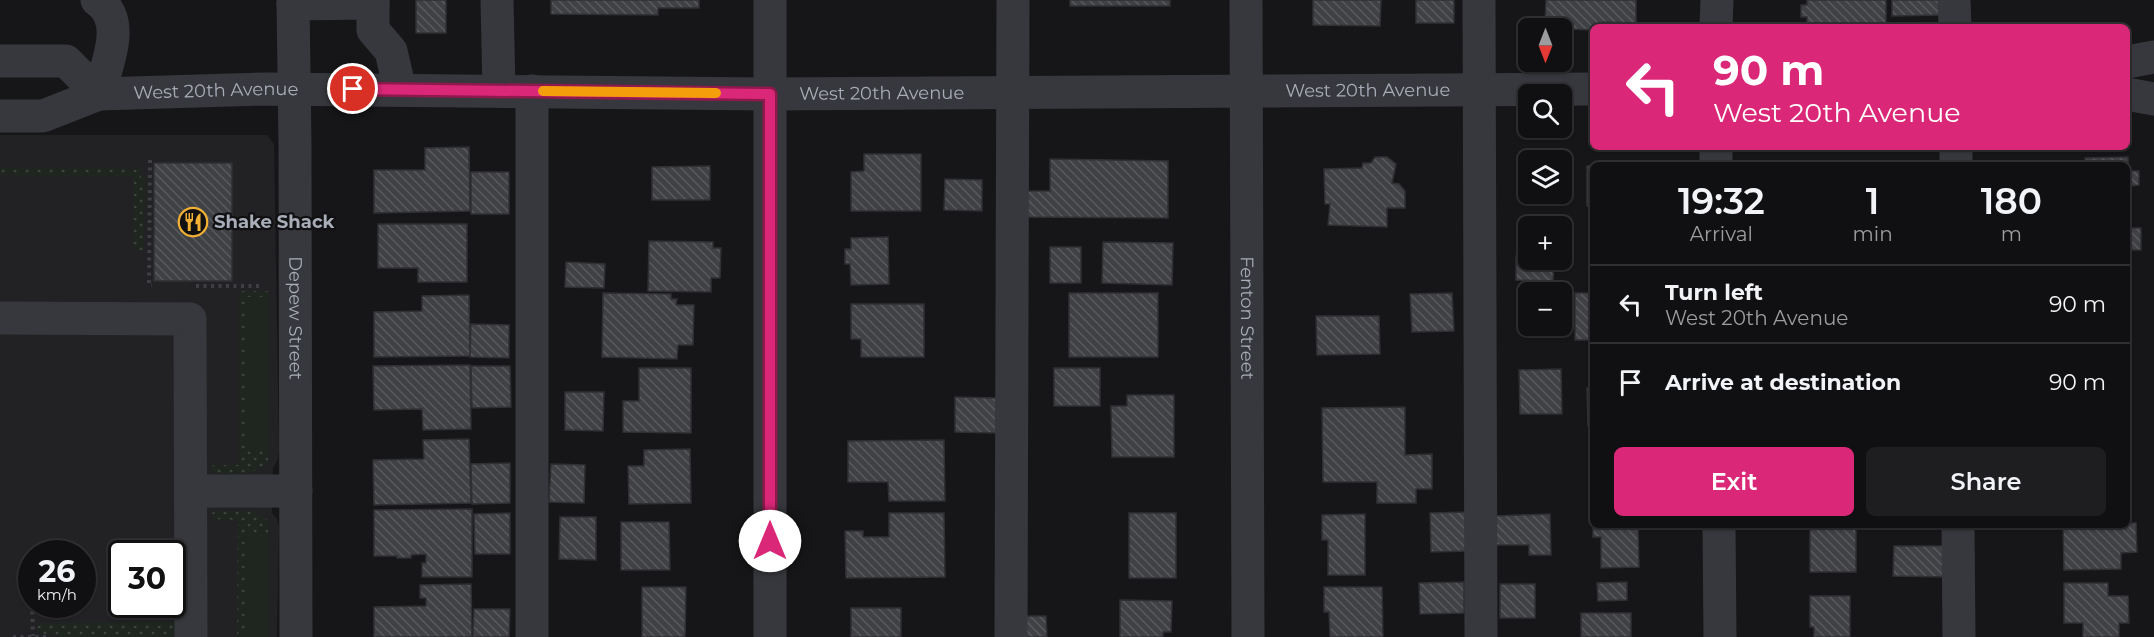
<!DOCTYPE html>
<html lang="en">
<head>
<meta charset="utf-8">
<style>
	:root { --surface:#101012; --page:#1e1e20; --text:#f1f3f6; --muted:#9c9d9f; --line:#303032; --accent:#db2777 }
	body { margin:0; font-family:Montserrat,sans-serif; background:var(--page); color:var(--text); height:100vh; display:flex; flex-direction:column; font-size:22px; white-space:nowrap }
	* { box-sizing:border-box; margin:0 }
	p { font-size:20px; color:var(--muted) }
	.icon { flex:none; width:33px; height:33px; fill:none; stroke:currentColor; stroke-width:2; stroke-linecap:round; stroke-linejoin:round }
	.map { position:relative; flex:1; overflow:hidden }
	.details { position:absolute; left:1590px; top:162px; width:540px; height:366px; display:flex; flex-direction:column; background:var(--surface); border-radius:9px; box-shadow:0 2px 4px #0004,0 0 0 2px var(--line) }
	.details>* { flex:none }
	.banner { position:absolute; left:1590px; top:24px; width:540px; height:126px; border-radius:9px; box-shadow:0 2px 4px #0004,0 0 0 2px var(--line); background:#db2777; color:#fff; overflow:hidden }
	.needle { width:39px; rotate:180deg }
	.fabs { position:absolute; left:1518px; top:18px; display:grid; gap:12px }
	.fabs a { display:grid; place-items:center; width:54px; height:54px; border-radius:9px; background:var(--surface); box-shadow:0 2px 4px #0004,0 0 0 2px var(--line); font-size:30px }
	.speed { position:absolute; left:18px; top:540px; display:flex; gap:12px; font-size:30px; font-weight:700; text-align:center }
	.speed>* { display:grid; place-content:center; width:78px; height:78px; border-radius:50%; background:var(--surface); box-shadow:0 2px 4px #0004,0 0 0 2px var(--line); line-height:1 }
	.speed small { font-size:15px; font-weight:400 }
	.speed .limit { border:3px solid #111; border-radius:9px; background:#fff; color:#111 }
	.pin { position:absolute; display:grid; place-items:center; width:51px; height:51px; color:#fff; margin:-26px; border:3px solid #fff; border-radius:50%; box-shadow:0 2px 6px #0007 }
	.me { position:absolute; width:66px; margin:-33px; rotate:0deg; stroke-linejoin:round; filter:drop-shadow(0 0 4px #0008) }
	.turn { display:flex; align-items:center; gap:21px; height:126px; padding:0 24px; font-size:27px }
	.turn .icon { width:78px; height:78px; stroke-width:2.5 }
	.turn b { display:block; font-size:42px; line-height:51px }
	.eta { display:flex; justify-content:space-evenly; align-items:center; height:102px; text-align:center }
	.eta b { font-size:36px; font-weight:600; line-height:42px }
	.cta { display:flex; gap:12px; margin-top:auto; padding:12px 24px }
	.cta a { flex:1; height:69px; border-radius:9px; background:var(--accent); color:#fff; font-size:24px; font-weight:600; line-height:69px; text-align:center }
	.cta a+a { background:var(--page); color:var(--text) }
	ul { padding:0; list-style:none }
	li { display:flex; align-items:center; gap:18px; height:78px; padding:0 24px; border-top:2px solid var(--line) }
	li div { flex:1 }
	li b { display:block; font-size:22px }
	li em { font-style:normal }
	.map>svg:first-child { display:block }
	.built { fill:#222225; fill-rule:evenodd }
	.grass { fill:#1e261f }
	.garden { fill:url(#garden-dots) }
	.building { fill:url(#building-back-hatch); stroke:#303034; stroke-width:1.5 }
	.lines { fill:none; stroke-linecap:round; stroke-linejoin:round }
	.path { stroke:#3d3f44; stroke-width:4; stroke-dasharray:3 4.5; stroke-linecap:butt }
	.minor { stroke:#37383d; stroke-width:33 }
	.route-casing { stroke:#8e194d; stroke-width:15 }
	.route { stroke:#db2777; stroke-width:10 }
	.slow { stroke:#f59e0b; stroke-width:10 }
	.labels { text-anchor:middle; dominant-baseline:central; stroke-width:4.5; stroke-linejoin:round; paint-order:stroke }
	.street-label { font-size:18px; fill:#a8adb8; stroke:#111113 }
	.poi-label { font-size:18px; font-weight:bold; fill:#a8adb8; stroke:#111113; text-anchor:start }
</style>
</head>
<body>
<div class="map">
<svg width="2154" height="637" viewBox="0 0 2154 637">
	<defs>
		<pattern id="garden-dots" width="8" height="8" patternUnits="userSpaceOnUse" patternTransform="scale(1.5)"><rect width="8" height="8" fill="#1e261f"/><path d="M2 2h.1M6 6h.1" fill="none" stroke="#3c433d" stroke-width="1.8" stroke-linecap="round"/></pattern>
		<pattern id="building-back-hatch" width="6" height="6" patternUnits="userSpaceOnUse" patternTransform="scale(1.5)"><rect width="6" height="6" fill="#404145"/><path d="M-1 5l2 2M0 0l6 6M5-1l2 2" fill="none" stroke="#595a5e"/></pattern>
	</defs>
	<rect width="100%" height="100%" fill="#161618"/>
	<path class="built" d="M0 135H267L274 144 279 450 278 459 273 468 272 513 277 519 279 528 277 637H0ZM32 554H82V604H32ZM122 554H172V604H122Z"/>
	<g class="grass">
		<rect x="246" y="297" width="22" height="152"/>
		<path d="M246 536H268V637H247Z"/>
	</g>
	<g class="garden">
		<path d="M0 168 141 169V178H145L144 250 133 251 134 176 0 175Z"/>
		<path d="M239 291H268V297H246V449H268V462C253 477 233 473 213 473L210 469 213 465H239Z"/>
		<path d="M213 512C230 512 256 506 268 521V536H246L247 637H237L238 520 214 519 211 516Z"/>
		<path d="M176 597 178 637H63L38 633V623L173 622V599Z"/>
	</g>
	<g class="building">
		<rect x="416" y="0" width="30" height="33"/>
		<path d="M551 0H699V8H658V15L551 14Z"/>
		<rect x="1070" y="0" width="100" height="6"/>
		<path d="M1313 0H1381L1380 26 1313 25Z"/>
		<rect x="1416" y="0" width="38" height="23"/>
		<path d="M1546 0H1636V23L1603 22V27H1593V30L1545 28Z"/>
		<path d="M1807 0H1886V27H1807V17H1801V5H1807Z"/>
		<path d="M1892 0H1939V15L1892 16Z"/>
		<path d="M469 147 470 211 374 213V170H425V148Z"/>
		<path d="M864 154H921V211H851V172L864 171Z"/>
		<path d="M1375 157H1387L1396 164 1392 183 1399 184 1405 191V208H1387V227L1328 225 1330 204H1325L1324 169 1362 168 1363 163H1371Z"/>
		<path d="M2128 157V171H2139V185L2129 186V207H2127V165H2086L2085 158Z"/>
		<path d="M1050 159 1168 161V218L1022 217V191H1050Z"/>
		<rect x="1622" y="162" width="13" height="3"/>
		<rect x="154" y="163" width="78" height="118"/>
		<path d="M710 166V200H652V167Z"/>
		<rect x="1587" y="166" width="6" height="40"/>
		<rect x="471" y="172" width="38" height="42"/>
		<path d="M945 179 982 180V211L944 210Z"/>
		<path d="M2127 218 2128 228H2141V250H2129V261H2127Z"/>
		<path d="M1590 222H1593V282H1589Z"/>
		<path d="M378 224H467V282H418V268H378Z"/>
		<path d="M888 237 889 284 851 285 850 264H845V249H851V238Z"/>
		<path d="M649 241 713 242V248H721L720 278H711V292L648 291Z"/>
		<path d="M1103 242 1173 243 1172 285 1102 283Z"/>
		<rect x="1050" y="247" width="31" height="36"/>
		<path d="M1516 256H1528V260H1554L1553 281 1516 280Z"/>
		<path d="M566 262 605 264 604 288 565 287Z"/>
		<path d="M603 293 671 294V299H677L676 305H694L693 345H678L677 359 602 357Z"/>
		<rect x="1069" y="293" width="89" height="64"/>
		<path d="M1452 293 1454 331 1412 332 1410 294Z"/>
		<rect x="1575" y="293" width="18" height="47"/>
		<path d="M469 295 470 356 374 357V312L422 311V296Z"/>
		<path d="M851 304H924V357H861V339H851Z"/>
		<path d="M1316 316H1379L1380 354 1317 355Z"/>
		<path d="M471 324 509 325V358L470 357Z"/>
		<path d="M470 365 471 429 423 430 422 409 374 410 373 366Z"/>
		<path d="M471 366H510L511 407 472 408Z"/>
		<path d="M639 368H691V433L623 432V401H639Z"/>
		<rect x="1054" y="368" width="46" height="38"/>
		<path d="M1561 369 1562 414H1520L1519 370Z"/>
		<path d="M1587 388H1593V426H1588Z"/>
		<path d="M565 392H604L603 431 565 430Z"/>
		<path d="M1127 395H1174V457H1112L1111 406H1127Z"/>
		<path d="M955 397 996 398V433L955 432Z"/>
		<path d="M1405 407V455L1432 454V489H1416V503H1377V482H1323L1322 408Z"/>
		<path d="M469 439 471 503 374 505 373 460 424 459 423 440Z"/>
		<path d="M944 440 945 501H889L888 482H848V441Z"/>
		<path d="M690 449 691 503 629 504 628 466H644V450Z"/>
		<path d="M510 463V503L472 504 471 464Z"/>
		<path d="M551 464 585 465 584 503 549 502Z"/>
		<path d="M472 509V577H422V563H426V554L411 555V558H397V556H374V510Z"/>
		<path d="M1469 512 1471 551 1431 552 1430 513Z"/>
		<path d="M510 513V554H475L474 514Z"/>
		<path d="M889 513H944L945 577 846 578 845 531H863V537H889Z"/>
		<rect x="1129" y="513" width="47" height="65"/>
		<path d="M1365 514V575H1328V540H1322V515Z"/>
		<path d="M1550 514 1551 555H1529V545H1494V516Z"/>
		<path d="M560 517H596V560L559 559Z"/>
		<path d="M621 522H669L670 570H621Z"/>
		<path d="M2127 523H2136L2137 552 2121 553V569L2064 570 2063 525H2127Z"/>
		<path d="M1593 525H1638L1639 567 1601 568V537H1593Z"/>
		<rect x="1810" y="525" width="46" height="47"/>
		<path d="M1894 546H1947V577L1893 576Z"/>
		<path d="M1464 582V613L1420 614 1419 583Z"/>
		<path d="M1627 582V600L1598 601 1597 583Z"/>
		<path d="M2064 583H2108V596H2128L2129 623H2119V637H2083V623H2064Z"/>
		<path d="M471 584 472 637H374V607L426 606V598H420V585Z"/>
		<rect x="1500" y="584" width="35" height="34"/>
		<path d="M642 587H686L685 637H642Z"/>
		<path d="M1324 587H1382L1383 637H1330L1329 612H1324Z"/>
		<path d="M1810 596H1850V637H1814V627H1810Z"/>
		<path d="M1120 600 1172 601 1171 632H1163V637H1120Z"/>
		<rect x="851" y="608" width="50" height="29"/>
		<path d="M474 609H510L509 637H473Z"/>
		<rect x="1581" y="613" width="50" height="24"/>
		<path d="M1020 616H1046L1047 637H1020Z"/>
	</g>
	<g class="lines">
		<g class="path">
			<path d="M150 160 149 285H152"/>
			<path d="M196 286H263"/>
			<path d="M32 604 33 636"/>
			<path d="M13 637H46"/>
		</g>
		<g class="minor">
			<path d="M97 0C128 20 106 66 99 94"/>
			<path id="s1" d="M293 0 295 144 296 637"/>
			<path d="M497 0 499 91"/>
			<path d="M770 0V637"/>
			<path id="s2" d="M1246 0 1248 637"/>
			<path d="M1479 0 1481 637"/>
			<path d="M1954 0 1955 27"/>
			<path d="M373 3V30L391 51 400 90"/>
			<path d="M293 4 373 3V0"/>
			<path d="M1716 27 1717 0"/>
			<path d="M0 61H66L99 94"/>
			<path d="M2127 62 2154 57"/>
			<path d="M532 91V637"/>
			<path d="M2127 94 2154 99"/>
			<path id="s3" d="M0 116H43L99 94 266 89 770 94 1593 89"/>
			<path d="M1716 147V165"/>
			<path d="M1956 147V165"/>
			<path d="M0 318 190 319 191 637"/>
			<path d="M191 491H296"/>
			<path d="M1719 525 1720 637"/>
			<path d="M1958 525 1959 637"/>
			<path d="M1011 637 1013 0"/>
		</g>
	</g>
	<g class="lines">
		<g class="route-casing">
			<path id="route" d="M353 89 770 94V541"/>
		</g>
		<use href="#route" class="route"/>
		<path class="slow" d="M543 91 716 93"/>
	</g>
	<defs>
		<g id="restaurant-ring" transform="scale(1.5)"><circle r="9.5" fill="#111113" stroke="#f2b134" stroke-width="1.5"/><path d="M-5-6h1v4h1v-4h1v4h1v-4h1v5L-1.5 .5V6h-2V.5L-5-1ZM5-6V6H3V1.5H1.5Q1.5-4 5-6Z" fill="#f2b134"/></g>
	</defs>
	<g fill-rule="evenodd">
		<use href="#restaurant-ring" x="193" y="222"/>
	</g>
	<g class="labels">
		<g class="street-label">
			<text stroke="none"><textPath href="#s3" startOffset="1372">West 20th Avenue</textPath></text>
			<text stroke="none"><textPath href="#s3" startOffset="220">West 20th Avenue</textPath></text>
			<text stroke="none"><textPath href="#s3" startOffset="886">West 20th Avenue</textPath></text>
			<text stroke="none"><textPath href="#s1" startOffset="318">Depew Street</textPath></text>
			<text stroke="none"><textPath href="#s2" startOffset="318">Fenton Street</textPath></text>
		</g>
		<g class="poi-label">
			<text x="214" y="222">Shake Shack</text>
		</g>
	</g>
</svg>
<div class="fabs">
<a><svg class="needle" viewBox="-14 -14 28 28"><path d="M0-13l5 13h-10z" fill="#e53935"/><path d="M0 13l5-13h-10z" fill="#9c9d9f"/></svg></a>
<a><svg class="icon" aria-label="search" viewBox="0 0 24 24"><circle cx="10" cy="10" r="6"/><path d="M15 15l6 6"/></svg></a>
<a><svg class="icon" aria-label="layers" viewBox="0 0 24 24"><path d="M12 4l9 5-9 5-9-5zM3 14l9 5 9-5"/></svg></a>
<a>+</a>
<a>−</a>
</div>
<div class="speed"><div>26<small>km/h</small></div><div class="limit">30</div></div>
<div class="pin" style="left:353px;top:89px;background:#d93025"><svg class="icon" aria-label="arrive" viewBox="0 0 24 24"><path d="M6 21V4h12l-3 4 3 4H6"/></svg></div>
<svg class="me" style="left:770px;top:541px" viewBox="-20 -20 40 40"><circle r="19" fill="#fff"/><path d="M0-13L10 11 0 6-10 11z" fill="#db2777"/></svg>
<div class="banner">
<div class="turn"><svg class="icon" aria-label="left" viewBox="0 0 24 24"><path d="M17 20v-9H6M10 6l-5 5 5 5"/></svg><div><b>90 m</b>West 20th Avenue</div></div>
</div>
<section class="details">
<div class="eta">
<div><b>19:32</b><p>Arrival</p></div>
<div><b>1</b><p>min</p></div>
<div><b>180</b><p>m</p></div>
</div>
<ul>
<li><svg class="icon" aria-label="left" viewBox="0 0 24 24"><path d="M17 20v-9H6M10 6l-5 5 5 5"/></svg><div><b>Turn left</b><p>West 20th Avenue</p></div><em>90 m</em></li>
<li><svg class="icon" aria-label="arrive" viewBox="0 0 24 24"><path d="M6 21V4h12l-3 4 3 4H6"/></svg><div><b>Arrive at destination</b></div><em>90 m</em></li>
</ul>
<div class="cta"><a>Exit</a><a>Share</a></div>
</section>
</div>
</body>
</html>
